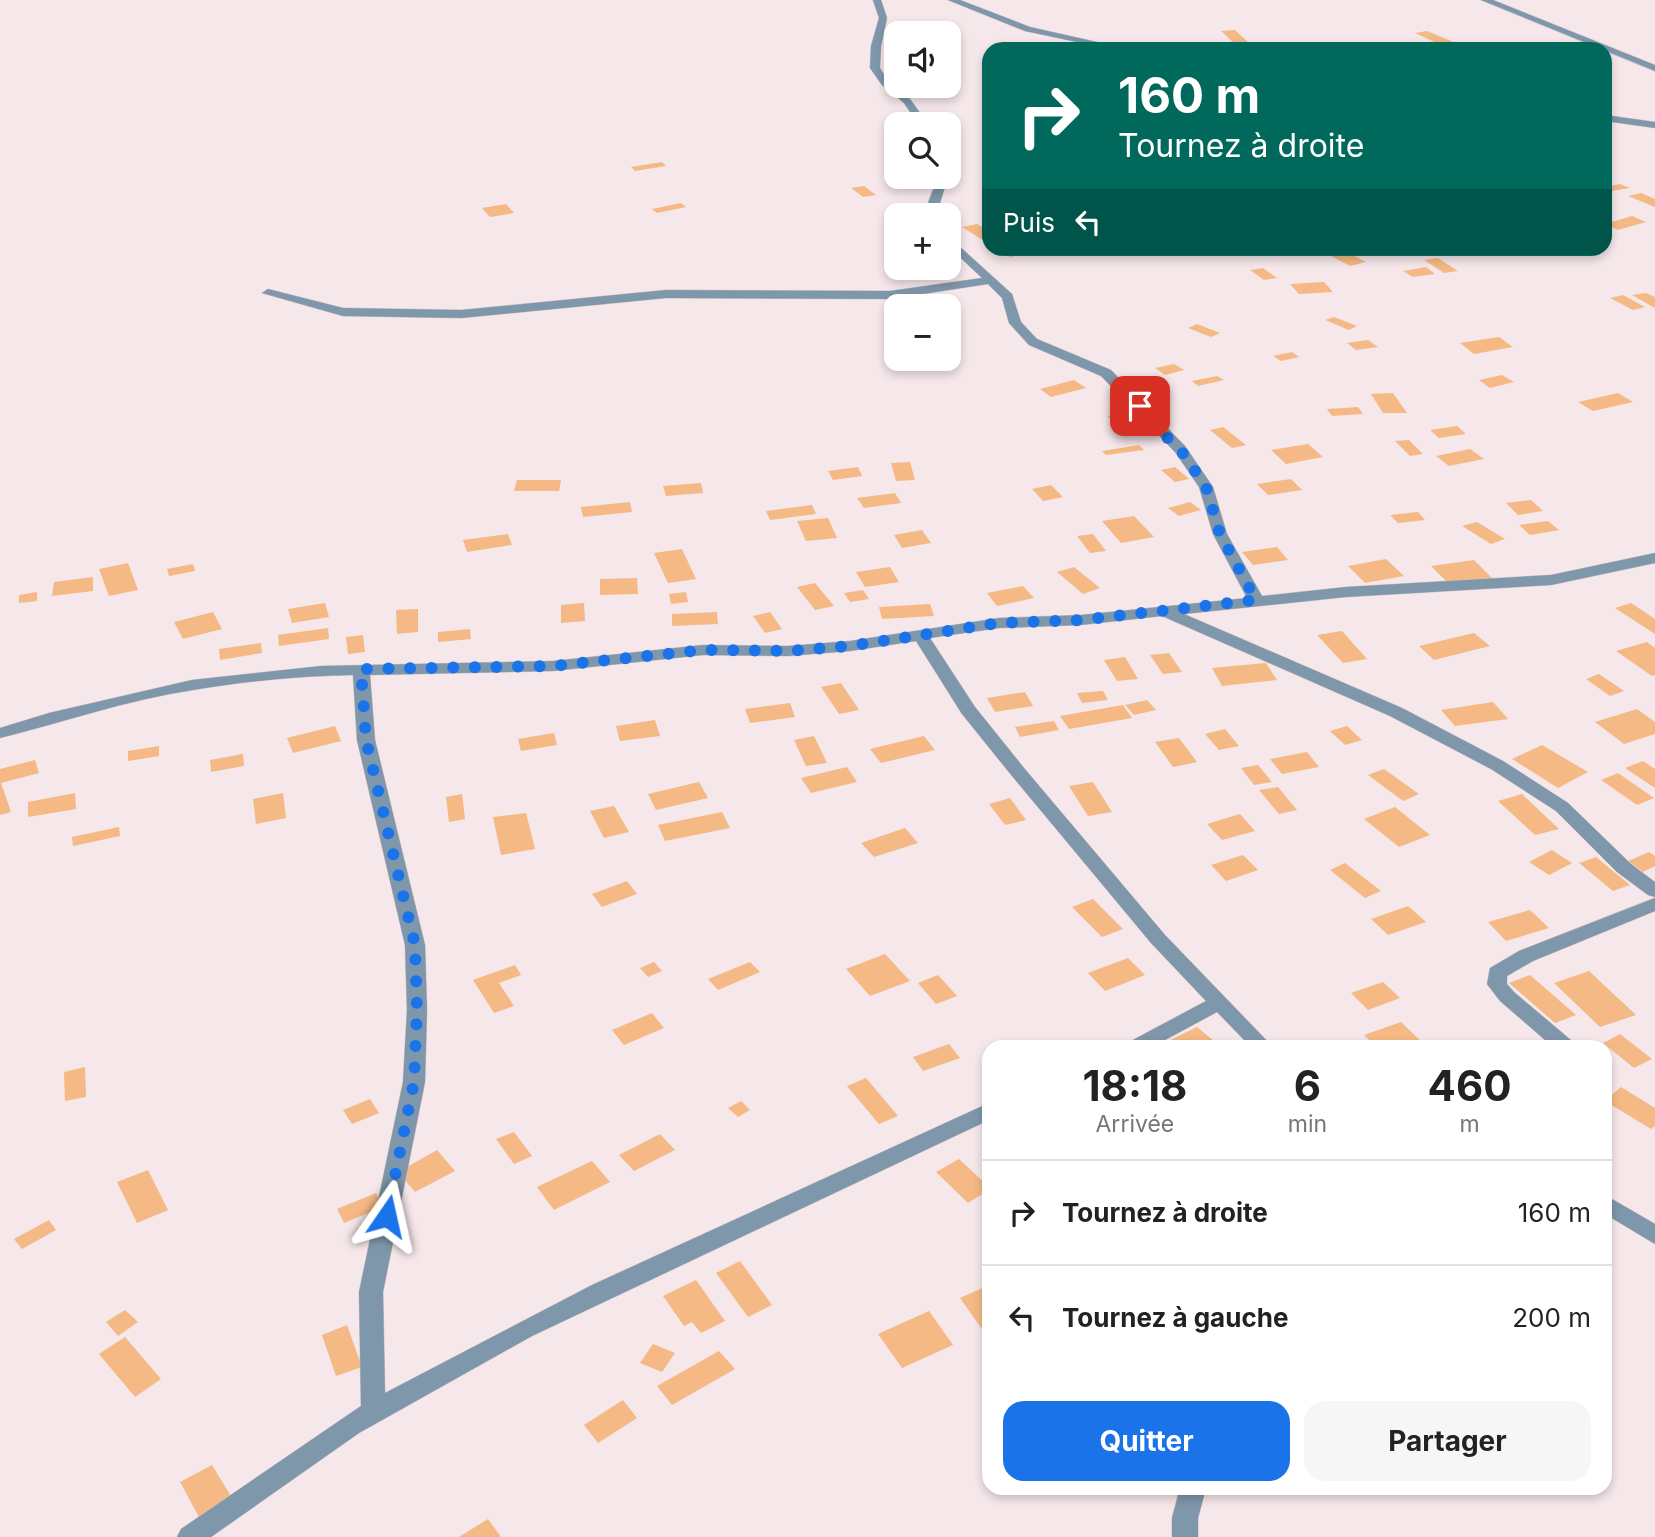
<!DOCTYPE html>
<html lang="fr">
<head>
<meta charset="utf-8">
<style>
	:root { --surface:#fff; --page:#f6f6f6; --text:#222; --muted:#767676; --line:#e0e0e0; --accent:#1a73e8 }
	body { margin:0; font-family:Inter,sans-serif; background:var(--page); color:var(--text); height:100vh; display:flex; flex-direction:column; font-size:26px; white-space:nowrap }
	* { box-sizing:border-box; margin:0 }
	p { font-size:23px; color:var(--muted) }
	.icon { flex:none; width:38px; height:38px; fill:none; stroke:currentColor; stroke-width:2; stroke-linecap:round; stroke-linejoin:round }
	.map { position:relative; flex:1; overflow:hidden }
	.panel { position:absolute; left:982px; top:1040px; width:630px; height:455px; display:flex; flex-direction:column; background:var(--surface); border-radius:21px; box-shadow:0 4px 10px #0003 }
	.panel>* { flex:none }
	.hud { position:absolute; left:982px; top:42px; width:630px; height:214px; border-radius:21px; box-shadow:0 4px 10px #0003; background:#00695c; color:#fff; overflow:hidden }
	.buttons { position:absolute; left:884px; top:21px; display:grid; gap:14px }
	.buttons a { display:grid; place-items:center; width:77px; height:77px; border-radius:14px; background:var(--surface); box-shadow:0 4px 10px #0003; font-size:35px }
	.pin { position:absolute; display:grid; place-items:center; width:60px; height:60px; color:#fff; margin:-30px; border-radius:14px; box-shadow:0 4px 10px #0006 }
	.me { position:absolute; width:77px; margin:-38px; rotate:11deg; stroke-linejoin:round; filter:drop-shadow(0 0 5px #0008) }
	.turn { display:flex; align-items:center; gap:24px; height:147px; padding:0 21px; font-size:32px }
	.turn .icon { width:91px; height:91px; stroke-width:2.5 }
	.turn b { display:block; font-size:49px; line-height:60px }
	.then { display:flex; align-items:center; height:66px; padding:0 21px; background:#0003; gap:14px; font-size:26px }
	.eta { display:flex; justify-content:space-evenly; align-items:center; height:119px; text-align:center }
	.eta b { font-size:42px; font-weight:700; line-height:49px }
	.action { display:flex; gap:14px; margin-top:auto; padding:14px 21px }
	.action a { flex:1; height:80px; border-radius:21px; background:var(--accent); color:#fff; font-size:28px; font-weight:700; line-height:80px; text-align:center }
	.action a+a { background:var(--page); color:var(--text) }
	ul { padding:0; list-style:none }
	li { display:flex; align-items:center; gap:21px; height:105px; padding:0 21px; border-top:2px solid var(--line) }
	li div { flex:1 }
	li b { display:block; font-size:26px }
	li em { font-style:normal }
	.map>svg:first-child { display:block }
	.building { fill:#f4b985 }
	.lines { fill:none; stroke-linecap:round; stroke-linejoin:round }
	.minor-casing { stroke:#d3c2c6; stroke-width:1 }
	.minor { fill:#7f97aa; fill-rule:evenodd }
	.route { stroke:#1a73e8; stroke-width:12; stroke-dasharray:0 21.6 }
</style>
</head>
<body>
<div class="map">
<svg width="1655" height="1537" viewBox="0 0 1655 1537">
	<rect width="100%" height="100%" fill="#f6e7ea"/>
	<g class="building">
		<path d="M1235 30 1248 42 1234 43 1221 31Z"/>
		<path d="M1427 31 1456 43 1443 46 1415 33Z"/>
		<path d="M662 162 666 166 635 171 631 167Z"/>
		<path d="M1620 184 1630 188 1605 192V187Z"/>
		<path d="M864 186 876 195 863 197 851 188Z"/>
		<path d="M1641 193 1655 199V207L1628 196Z"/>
		<path d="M681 203 686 207 657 213 652 209Z"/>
		<path d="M506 204 514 213 490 217 482 208Z"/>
		<path d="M1632 216 1646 222 1618 230 1605 224Z"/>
		<path d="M977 224 989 231V244L962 227Z"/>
		<path d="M997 248H1018L1026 253 1010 257Z"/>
		<path d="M1345 251 1366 262 1350 266 1329 255Z"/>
		<path d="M1438 258 1458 271 1444 273 1424 260Z"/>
		<path d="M1426 267 1435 274 1413 277 1403 271Z"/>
		<path d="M1263 268 1277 278 1264 280 1250 270Z"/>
		<path d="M1324 282 1333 292 1299 294 1290 284Z"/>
		<path d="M1646 293 1655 297V308L1632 295Z"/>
		<path d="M1623 295 1645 307 1633 310 1610 298Z"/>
		<path d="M1334 317 1357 326 1349 330 1325 320Z"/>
		<path d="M1197 324 1220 333 1211 337 1188 328Z"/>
		<path d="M1499 337 1513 347 1474 354 1460 343Z"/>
		<path d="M1368 340 1378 347 1356 350 1347 343Z"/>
		<path d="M1292 352 1299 357 1281 361 1273 356Z"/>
		<path d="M1174 364 1184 370 1165 375 1155 368Z"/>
		<path d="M1502 375 1514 382 1490 388 1479 380Z"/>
		<path d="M1217 376 1224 380 1198 386 1192 381Z"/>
		<path d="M1074 380 1086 388 1051 397 1040 389Z"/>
		<path d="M1393 393 1407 413H1383L1371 394Z"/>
		<path d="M1618 393 1633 402 1593 411 1578 402Z"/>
		<path d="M1358 407 1363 414 1332 416 1327 409Z"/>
		<path d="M1131 411 1140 418 1116 423 1107 416Z"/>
		<path d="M1457 426 1466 434 1439 438 1430 430Z"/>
		<path d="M1223 427 1246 445 1232 448 1210 430Z"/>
		<path d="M1409 440 1423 454 1410 456 1395 441Z"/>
		<path d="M1308 444 1323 457 1286 464 1271 450Z"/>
		<path d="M1139 445 1144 450 1106 455 1102 451Z"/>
		<path d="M1470 449 1484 459 1449 466 1436 456Z"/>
		<path d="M910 462 915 480 896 481 891 463Z"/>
		<path d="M858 467 862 476 833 480 828 471Z"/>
		<path d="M1175 467 1189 479 1175 482 1161 470Z"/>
		<path d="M1291 479 1302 490 1268 495 1257 484Z"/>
		<path d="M517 480H561L559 491H514Z"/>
		<path d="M701 483 703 493 666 496 663 486Z"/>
		<path d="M1051 485 1063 497 1043 501 1032 489Z"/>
		<path d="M895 493 901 503 864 508 857 498Z"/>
		<path d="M1531 500 1543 511 1518 515 1506 503Z"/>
		<path d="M630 502 632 512 583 517 581 507Z"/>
		<path d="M1190 502 1201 510 1179 516 1168 508Z"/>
		<path d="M812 505 816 514 770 520 766 511Z"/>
		<path d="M1418 512 1425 520 1398 523 1390 515Z"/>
		<path d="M1134 516 1154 537 1121 543 1102 521Z"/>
		<path d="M828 518 837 538 806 541 797 521Z"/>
		<path d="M1548 521 1559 530 1530 535 1519 525Z"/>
		<path d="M1477 522 1505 539 1491 544 1462 526Z"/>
		<path d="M922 530 931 543 902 548 894 535Z"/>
		<path d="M508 534 512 545 467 552 463 540Z"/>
		<path d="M1093 534 1106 551 1090 553 1077 536Z"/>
		<path d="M1277 547 1288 560 1253 565 1242 552Z"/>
		<path d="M682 549 696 579 668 583 654 553Z"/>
		<path d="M1386 559 1404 576 1365 583 1348 566Z"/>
		<path d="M1474 560 1492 578 1449 584 1431 566Z"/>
		<path d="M128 563 138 590 109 596 99 569Z"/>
		<path d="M193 564 195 571 169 576 167 569Z"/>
		<path d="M890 567 899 582 865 587 856 572Z"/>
		<path d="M1074 567 1100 588 1083 594 1057 572Z"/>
		<path d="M93 577V591L52 596 54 582Z"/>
		<path d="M637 578 638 594 600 595V579Z"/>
		<path d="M815 583 834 606 815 610 797 587Z"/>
		<path d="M1023 586 1034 598 997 606 987 593Z"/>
		<path d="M863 590 869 599 850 602 844 593Z"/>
		<path d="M37 592V601L19 603V595Z"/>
		<path d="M686 592 688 602 671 604 669 594Z"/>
		<path d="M325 603 329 617 292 623 288 609Z"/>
		<path d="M584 603 585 621 561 623V605Z"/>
		<path d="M1631 603 1655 619V634L1615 608Z"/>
		<path d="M930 604 934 616 882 619 879 607Z"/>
		<path d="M418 609V632L397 634 396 610Z"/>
		<path d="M213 612 222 629 183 639 174 622Z"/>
		<path d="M717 612 718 624 672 626V614Z"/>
		<path d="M770 612 782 629 765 633 753 616Z"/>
		<path d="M328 628 329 639 279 646 278 635Z"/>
		<path d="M470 629 471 639 438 642V632Z"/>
		<path d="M1342 631 1367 659 1343 663 1317 635Z"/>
		<path d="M1474 633 1490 646 1434 660 1419 646Z"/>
		<path d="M363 635 365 652 348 654 346 637Z"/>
		<path d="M1647 642 1655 648V675L1652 676 1616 651Z"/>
		<path d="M261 643 262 653 220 660 219 649Z"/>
		<path d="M1169 653 1182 672 1163 674 1150 655Z"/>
		<path d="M1125 657 1138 679 1117 681 1104 660Z"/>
		<path d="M1266 663 1277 680 1222 686 1212 668Z"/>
		<path d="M1599 674 1624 691 1610 696 1586 679Z"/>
		<path d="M841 683 859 710 839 714 821 687Z"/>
		<path d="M1103 691 1108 700 1082 703 1077 693Z"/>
		<path d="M1025 692 1033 706 995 712 987 698Z"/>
		<path d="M1147 700 1156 710 1134 715 1125 705Z"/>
		<path d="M1493 702 1508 719 1455 726 1441 710Z"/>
		<path d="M790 703 795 717 750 723 745 709Z"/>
		<path d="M1123 705 1132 718 1069 729 1060 716Z"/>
		<path d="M1637 709 1655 722V734L1624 744 1595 722Z"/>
		<path d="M655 720 660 736 620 741 616 726Z"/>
		<path d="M1054 721 1059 730 1020 737 1015 727Z"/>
		<path d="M335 726 341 741 293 753 287 738Z"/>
		<path d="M1347 726 1362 740 1345 745 1330 731Z"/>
		<path d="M1225 729 1239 746 1219 750 1205 734Z"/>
		<path d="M554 733 557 745 521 751 518 739Z"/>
		<path d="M814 736 827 763 806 766 794 740Z"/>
		<path d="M924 736 935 750 881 763 870 749Z"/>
		<path d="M1179 738 1197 762 1173 767 1155 742Z"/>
		<path d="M1542 745 1588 772 1558 788 1512 759Z"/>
		<path d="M159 746V756L128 761V751Z"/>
		<path d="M1307 752 1319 767 1282 774 1270 759Z"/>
		<path d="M243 754 244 766 211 772 210 760Z"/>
		<path d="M35 760 39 773 1 783 11 812 0 815V769Z"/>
		<path d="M1643 761 1655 769V788L1625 768Z"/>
		<path d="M1258 765 1272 782 1254 785 1241 768Z"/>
		<path d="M847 767 857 782 811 793 801 778Z"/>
		<path d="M1384 769 1419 794 1403 801 1368 775Z"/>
		<path d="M1618 773 1654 798 1637 805 1601 780Z"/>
		<path d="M699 782 708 798 656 810 648 794Z"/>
		<path d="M1093 782 1112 812 1088 816 1069 786Z"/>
		<path d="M1278 787 1297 810 1279 814 1259 790Z"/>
		<path d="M75 793 76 809 28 817V802Z"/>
		<path d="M283 793 286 818 256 824 253 799Z"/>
		<path d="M462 794 465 819 449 822 446 797Z"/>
		<path d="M1522 794 1559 829 1535 835 1498 801Z"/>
		<path d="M1010 798 1026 820 1005 825 989 804Z"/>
		<path d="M614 806 629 832 604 838 590 811Z"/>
		<path d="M1395 807 1430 835 1399 847 1364 819Z"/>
		<path d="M722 812 730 828 665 841 658 825Z"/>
		<path d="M526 813 535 849 501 855 493 817Z"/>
		<path d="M1240 814 1255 831 1222 840 1207 824Z"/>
		<path d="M119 827 120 836 73 846 72 837Z"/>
		<path d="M905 828 918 843 874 857 861 843Z"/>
		<path d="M1552 850 1572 863 1549 875 1529 862Z"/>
		<path d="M1649 852 1655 856V866L1643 872 1628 861Z"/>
		<path d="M1243 855 1258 870 1226 881 1211 865Z"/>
		<path d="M1596 857 1630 885 1613 891 1579 863Z"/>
		<path d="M1345 863 1381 891 1365 898 1330 870Z"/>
		<path d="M627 881 637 894 602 907 592 894Z"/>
		<path d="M1093 899 1123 929 1102 937 1072 907Z"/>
		<path d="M1408 906 1426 922 1388 935 1371 919Z"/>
		<path d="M1530 910 1549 928 1506 941 1488 922Z"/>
		<path d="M885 954 910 981 870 996 846 969Z"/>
		<path d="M1128 958 1145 975 1105 991 1088 973Z"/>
		<path d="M654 962 662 971 648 977 640 968Z"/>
		<path d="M750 962 760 972 718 990 708 979Z"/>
		<path d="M515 965 521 975 499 983 514 1006 494 1013 473 980Z"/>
		<path d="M1589 971 1636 1015 1600 1027 1554 983Z"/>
		<path d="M938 975 957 996 936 1004 918 983Z"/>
		<path d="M1530 975 1576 1015 1555 1023 1509 983Z"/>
		<path d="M1383 982 1400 998 1368 1010 1351 993Z"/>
		<path d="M652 1013 664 1028 624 1045 612 1030Z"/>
		<path d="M1401 1022 1426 1046H1375L1364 1035Z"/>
		<path d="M1197 1027 1220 1046H1199L1195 1043 1187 1046H1174L1168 1041Z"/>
		<path d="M1620 1034 1652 1059 1634 1068 1603 1043Z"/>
		<path d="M949 1044 960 1058 923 1071 913 1057Z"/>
		<path d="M85 1067 86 1097 65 1101 64 1072Z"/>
		<path d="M866 1078 898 1116 879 1124 847 1086Z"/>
		<path d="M1621 1087 1655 1108V1126L1651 1129 1605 1101Z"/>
		<path d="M370 1099 379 1113 352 1124 343 1110Z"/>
		<path d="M741 1101 750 1110 738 1117 728 1108Z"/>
		<path d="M514 1132 532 1156 514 1164 496 1139Z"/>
		<path d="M660 1134 675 1150 634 1171 619 1155Z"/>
		<path d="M437 1150 455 1171 415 1192 398 1172Z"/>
		<path d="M959 1159 989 1187V1190L968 1203 936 1172Z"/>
		<path d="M592 1161 610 1182 554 1210 537 1187Z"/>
		<path d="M148 1170 168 1210 137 1223 117 1182Z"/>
		<path d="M376 1193 383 1207 344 1223 337 1209Z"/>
		<path d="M49 1220 56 1230 22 1249 14 1239Z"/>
		<path d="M740 1261 772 1305 748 1317 716 1273Z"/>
		<path d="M696 1280 725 1321 701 1333 692 1322 684 1326 663 1296Z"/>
		<path d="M989 1285V1330L984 1332 960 1298Z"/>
		<path d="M125 1310 138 1322 118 1336 106 1322Z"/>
		<path d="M929 1311 953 1345 902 1368 878 1334Z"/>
		<path d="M347 1325 362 1367 336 1376 322 1335Z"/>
		<path d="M125 1337 161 1379 135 1397 99 1354Z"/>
		<path d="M653 1344 675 1353 662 1372 640 1363Z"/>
		<path d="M719 1351 735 1369 672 1405 657 1386Z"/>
		<path d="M623 1400 637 1418 598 1443 584 1425Z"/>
		<path d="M212 1465 232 1498 199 1517 180 1482Z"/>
		<path d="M488 1519 501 1537H459Z"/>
	</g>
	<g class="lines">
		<g class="minor-casing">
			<g id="minor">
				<path d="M873 0H881L887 18 881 46 880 68 888 81 910 99 928 124H918L904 103 882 85 870 68 871 46 879 18Z"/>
				<path d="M948 0H960L1030 27 1128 49H1110L1025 31Z"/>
				<path d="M1481 0H1493L1655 65V71Z"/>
				<path d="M1605 115 1655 122V128L1605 121Z"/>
				<path d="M938 177H948L940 203 942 215H931L928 203Z"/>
				<path d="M948 236 1012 294 1021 322 1037 339 1111 370 1185 446 1213 487 1227 534 1262 596 1346 587 1551 575 1655 553V563L1551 585 1346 597 1184 614 1402 708 1503 761 1568 803 1631 864 1655 882V897L1648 895 1617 872 1556 811 1491 769 1390 716 1162 616 1081 625 999 628 930 638 975 707 1024 768 1165 935 1272 1046H1250L1217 1012 1154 1046H1128L1131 1041 1206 1001 1151 943 1012 776 962 714 916 641 850 651 788 656 703 655 553 671 370 675 375 740 425 945 427 1010 425 1082 383 1292 385 1393 592 1285 989 1103V1120L532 1336 359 1433 211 1537H177L181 1529 361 1406 359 1292 403 1082 407 1010 405 945 357 740 353 675C300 676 245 681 193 690 127 700 64 722 0 738V728L49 713 192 680 321 666 553 661 703 645 788 646 850 641 999 618 1081 615 1247 598 1213 534 1199 487 1175 452 1101 376 1029 345 1009 323 1002 298 988 284 890 299 666 298 461 318 343 316 262 293 268 289 343 308 461 310 666 290 890 291 982 278 948 246Z"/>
				<path d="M1655 898V911L1533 961 1507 976V984L1514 992 1572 1041 1575 1046H1552L1500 1001 1487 984 1490 968 1519 951Z"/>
				<path d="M1605 1195 1655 1224V1244L1605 1214Z"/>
				<path d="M1180 1488H1206L1198 1518V1537H1172V1518Z"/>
			</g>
		</g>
		<use href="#minor" class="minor"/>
	</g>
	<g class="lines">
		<path class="route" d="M387 1216 414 1082 417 1010 415 945 366 740 361 669 553 666 703 650 788 651 850 646 999 623 1081 620 1256 600 1220 534 1206 487 1180 449 1161 432 1140 406"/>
	</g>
</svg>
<div class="buttons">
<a><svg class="icon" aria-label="sound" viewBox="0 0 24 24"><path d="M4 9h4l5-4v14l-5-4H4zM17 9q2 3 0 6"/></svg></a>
<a><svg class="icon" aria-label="search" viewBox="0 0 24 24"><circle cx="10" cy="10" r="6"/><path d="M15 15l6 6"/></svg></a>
<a>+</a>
<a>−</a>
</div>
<div class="pin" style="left:1140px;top:406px;background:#d93025"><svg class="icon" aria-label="arrive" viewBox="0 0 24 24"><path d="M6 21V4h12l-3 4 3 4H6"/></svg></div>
<svg class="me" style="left:387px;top:1216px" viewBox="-20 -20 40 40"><path d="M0-17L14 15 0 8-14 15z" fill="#1a73e8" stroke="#fff" stroke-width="4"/></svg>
<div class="hud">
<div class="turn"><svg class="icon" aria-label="right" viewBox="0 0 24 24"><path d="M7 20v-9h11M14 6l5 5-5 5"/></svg><div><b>160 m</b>Tournez à droite</div></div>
<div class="then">Puis<svg class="icon" aria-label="left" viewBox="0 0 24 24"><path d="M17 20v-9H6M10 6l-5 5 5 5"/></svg></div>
</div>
<section class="panel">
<div class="eta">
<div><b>18:18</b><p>Arrivée</p></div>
<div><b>6</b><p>min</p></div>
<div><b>460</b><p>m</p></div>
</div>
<ul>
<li><svg class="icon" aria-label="right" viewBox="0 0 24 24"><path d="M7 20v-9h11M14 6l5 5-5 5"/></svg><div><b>Tournez à droite</b></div><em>160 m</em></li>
<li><svg class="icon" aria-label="left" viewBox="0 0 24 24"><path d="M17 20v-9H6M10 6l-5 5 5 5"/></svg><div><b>Tournez à gauche</b></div><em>200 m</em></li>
</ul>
<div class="action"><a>Quitter</a><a>Partager</a></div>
</section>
</div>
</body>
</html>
